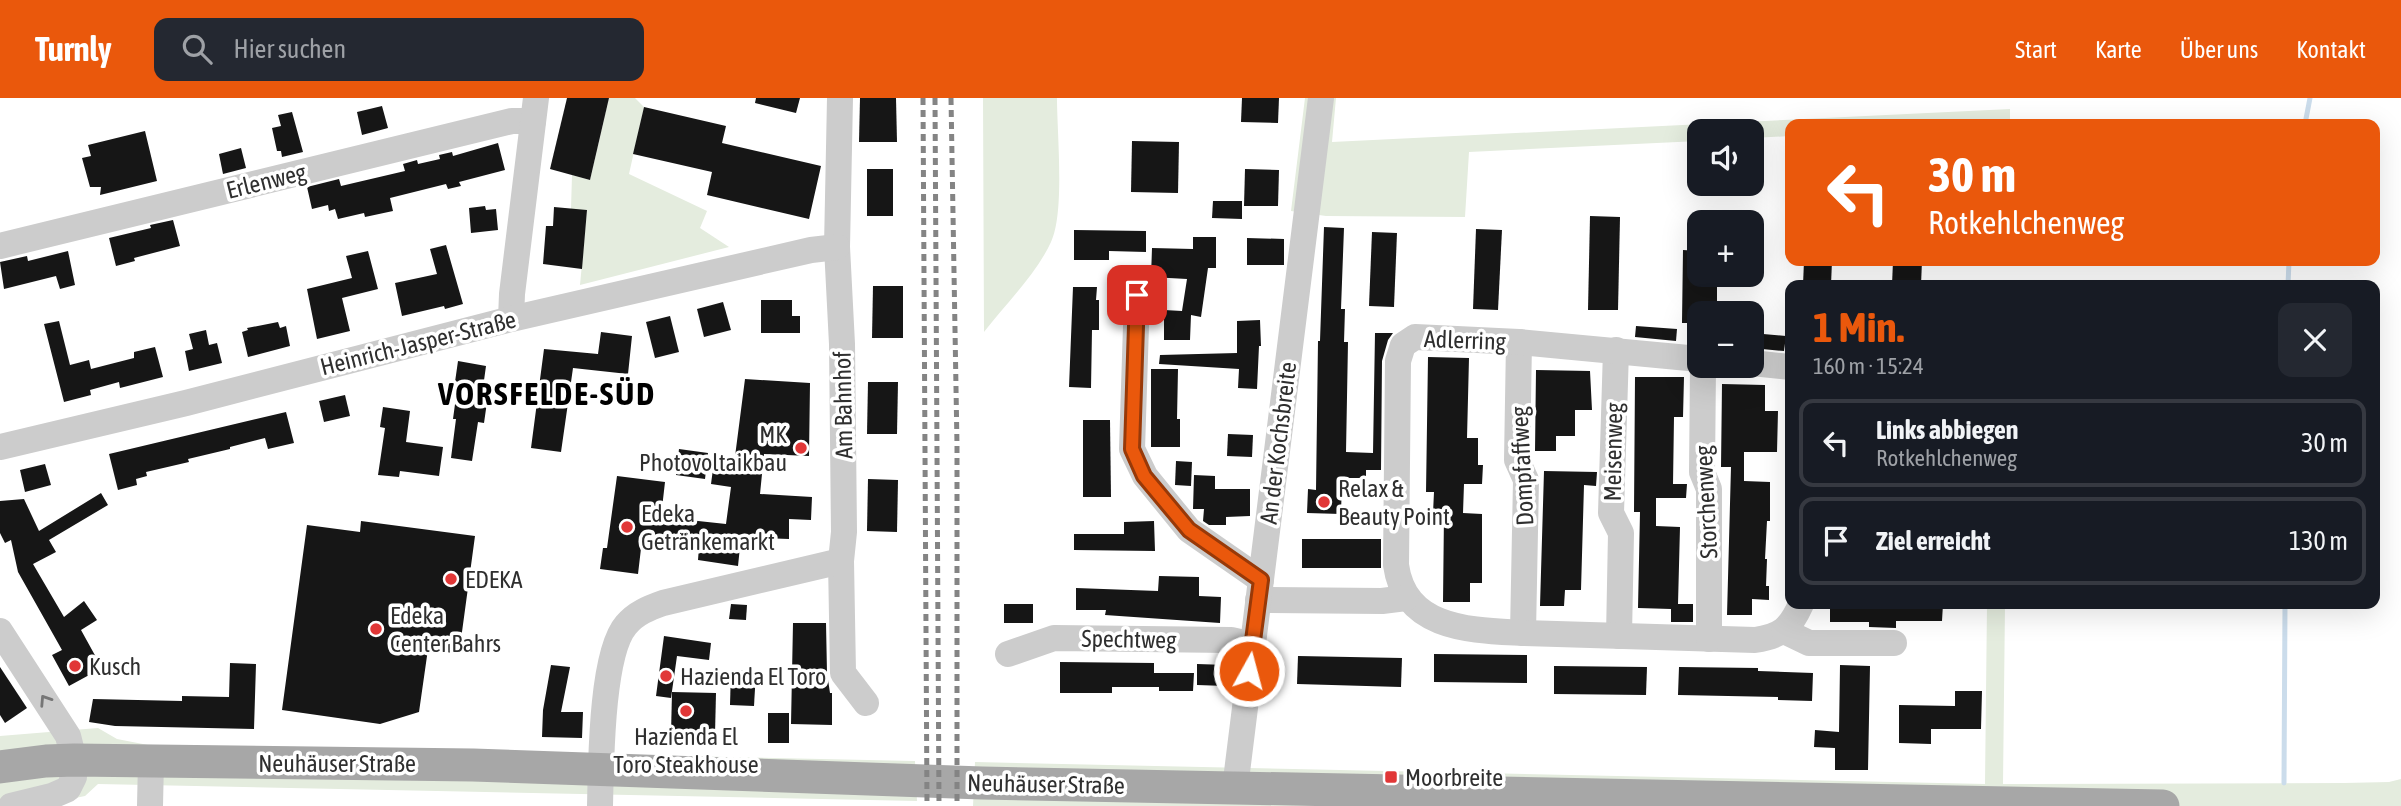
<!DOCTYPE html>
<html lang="de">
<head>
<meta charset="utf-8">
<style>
	:root { --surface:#171b24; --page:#242831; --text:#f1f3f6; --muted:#9ea1a6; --line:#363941; --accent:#ea580c }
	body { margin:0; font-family:"Asap Condensed",sans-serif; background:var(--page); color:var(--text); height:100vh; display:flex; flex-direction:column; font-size:26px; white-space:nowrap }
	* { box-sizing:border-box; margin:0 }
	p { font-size:23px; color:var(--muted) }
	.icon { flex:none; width:38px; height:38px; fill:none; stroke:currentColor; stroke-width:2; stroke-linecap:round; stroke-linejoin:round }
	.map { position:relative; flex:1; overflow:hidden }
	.details { position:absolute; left:1785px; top:182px; width:595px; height:329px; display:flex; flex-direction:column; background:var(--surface); border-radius:14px; box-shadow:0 7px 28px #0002 }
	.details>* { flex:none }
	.guide { position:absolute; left:1785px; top:21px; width:595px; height:147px; border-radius:14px; box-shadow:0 7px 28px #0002; background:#ea580c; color:#fff; overflow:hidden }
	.buttons { position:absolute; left:1687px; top:21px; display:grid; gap:14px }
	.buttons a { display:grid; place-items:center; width:77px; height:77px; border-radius:14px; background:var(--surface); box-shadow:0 7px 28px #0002; font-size:35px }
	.pin { position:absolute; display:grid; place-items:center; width:60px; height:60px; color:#fff; margin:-30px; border-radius:14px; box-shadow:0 4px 10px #0006 }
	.me { position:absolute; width:77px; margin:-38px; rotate:7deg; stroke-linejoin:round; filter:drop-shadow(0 0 5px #0008) }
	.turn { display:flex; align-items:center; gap:24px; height:147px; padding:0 28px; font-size:32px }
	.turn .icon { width:91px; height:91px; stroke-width:2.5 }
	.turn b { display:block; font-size:49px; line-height:60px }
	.round { display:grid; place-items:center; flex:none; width:74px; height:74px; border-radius:14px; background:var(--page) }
	.headline { display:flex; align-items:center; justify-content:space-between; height:119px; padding:0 28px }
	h1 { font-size:42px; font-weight:700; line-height:52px; color:var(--accent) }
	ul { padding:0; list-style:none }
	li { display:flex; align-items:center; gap:21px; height:88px; margin:0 14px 10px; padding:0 14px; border:4px solid var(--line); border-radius:14px }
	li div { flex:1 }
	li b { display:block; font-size:26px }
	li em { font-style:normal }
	header { display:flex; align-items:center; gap:42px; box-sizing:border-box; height:98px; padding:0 35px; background:var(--accent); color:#fff }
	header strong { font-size:33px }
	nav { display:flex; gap:38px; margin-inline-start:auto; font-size:24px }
	.search { width:490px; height:63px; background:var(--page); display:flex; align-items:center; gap:18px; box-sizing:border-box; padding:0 24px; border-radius:14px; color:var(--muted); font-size:26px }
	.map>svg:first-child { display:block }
	.green { fill:#e4ecde }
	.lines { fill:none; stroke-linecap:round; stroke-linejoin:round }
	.stream { stroke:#cbdceb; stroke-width:5 }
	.building { fill:#161616 }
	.minor { stroke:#ccc; stroke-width:26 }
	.major { stroke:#a7a7a7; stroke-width:33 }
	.rail { stroke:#848484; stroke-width:5; stroke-dasharray:7 5; stroke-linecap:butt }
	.oneway { stroke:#767676 }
	.route-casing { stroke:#983908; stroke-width:18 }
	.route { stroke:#ea580c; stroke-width:12 }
	.poi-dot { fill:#e13737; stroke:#fff; stroke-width:2.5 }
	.labels { text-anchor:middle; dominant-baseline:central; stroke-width:7; stroke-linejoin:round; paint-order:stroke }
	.street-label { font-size:24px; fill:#2f2f2f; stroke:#fff }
	.poi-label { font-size:24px; fill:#2f2f2f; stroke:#fff; text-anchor:start }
	.district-label { font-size:32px; font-weight:bold; letter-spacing:2px; fill:#000; stroke:#fff }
</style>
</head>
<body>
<header>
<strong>Turnly</strong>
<div class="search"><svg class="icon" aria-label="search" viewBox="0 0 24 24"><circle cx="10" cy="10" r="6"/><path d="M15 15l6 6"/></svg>Hier suchen</div>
<nav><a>Start</a><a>Karte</a><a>Über uns</a><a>Kontakt</a></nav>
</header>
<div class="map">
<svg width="2401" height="708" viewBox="0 0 2401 708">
	<rect width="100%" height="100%" fill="#fff"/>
	<g class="green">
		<path d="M609 0H635L644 9 629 76 707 113 700 130 729 149 580 187 587 113 571 111 572 77 590 82Z"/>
		<path d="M983 0H1057C1057 35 1065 115 1051 144 1037 175 1005 207 984 234Z"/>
		<path d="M1305 0H1336L1332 44 2010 11V26H1790V38L1752 40V33H1699V43L1469 54 1465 119 1326 118 1291 113Z"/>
		<path d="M1987 506H2005L2003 686 2344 685 2389 684 2401 681V708H973L975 664 1985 686Z"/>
		<path d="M98 630 117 641 148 647 915 663 917 703 98 686 85 698 36 708H0V638Z"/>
	</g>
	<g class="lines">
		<g class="stream">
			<path d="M2305 26 2310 0"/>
			<path d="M2288 187 2289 163"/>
			<path d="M2284 685 2285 506"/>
		</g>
	</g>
	<g class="building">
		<path d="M567 0H609L590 82 550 71Z"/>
		<path d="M756 0H800L796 15 755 5Z"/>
		<path d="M860 0H896L897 44H859Z"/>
		<path d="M1242 0H1279L1278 25 1241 24Z"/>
		<path d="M382 8 388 30 362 37 357 14Z"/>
		<path d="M644 9 726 28 722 45 821 68 809 121 707 97 712 74 633 56Z"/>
		<path d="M292 14 303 54 282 59 281 53H277L272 30 281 28 278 17Z"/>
		<path d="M145 33 157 83 100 97 101 89H90L82 60 91 58 88 47Z"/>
		<path d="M1132 43 1179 44 1178 95 1131 94Z"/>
		<path d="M498 45 505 72 459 84 461 88 448 91 446 86 390 100 393 113 365 119 364 115 338 121 335 111 329 113 328 107 312 111 307 89 339 81 341 88 405 73 403 66 417 62 418 66 440 61 439 57 452 54 453 58Z"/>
		<path d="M241 50 246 70 223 76 219 56Z"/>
		<rect x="867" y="71" width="26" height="47"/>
		<path d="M1245 71 1279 72 1278 108H1244Z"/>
		<path d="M1213 103H1242V121L1212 120Z"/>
		<path d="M485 108 486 112 496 111 498 132 471 135 469 110Z"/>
		<path d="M554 109 587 112 582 171 543 166 546 128H553Z"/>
		<path d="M1590 118 1620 119 1618 212H1588Z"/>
		<path d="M173 122 180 148 134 160 135 163 116 168 109 140 151 130 150 127Z"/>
		<path d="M1324 129 1344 130 1341 211H1345L1344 244H1348L1346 354 1373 355 1375 235H1393L1388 242 1382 263 1381 372H1366V380H1342L1341 416 1307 415 1308 391 1316 392 1318 243H1320Z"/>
		<path d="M1476 131 1502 132 1498 212 1473 211Z"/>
		<path d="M1074 132 1146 133V154L1109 153V162H1074Z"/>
		<path d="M1372 134 1397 135 1394 209 1369 208Z"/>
		<path d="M1193 139H1216V170H1208L1201 219 1191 217 1190 242H1164V212L1182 213 1187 181 1151 179 1152 150 1193 151Z"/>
		<path d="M1247 140 1284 141V167H1247Z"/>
		<path d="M446 147 463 206 445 211 444 208 402 218 395 185 437 176 430 151Z"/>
		<path d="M1683 152 1699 153V177H1717V215H1699V225H1682Z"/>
		<path d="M68 153 75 187 60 191 56 178 4 191 0 164 27 158 28 163Z"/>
		<path d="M368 153 378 191 342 200 350 233 317 241 307 191 352 180 346 158Z"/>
		<path d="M1804 163H1832L1831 187H1803Z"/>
		<path d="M1893 163H1922L1921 187H1892Z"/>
		<path d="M873 188H903V240H872Z"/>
		<path d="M1073 189H1097L1096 202H1099V232H1092L1091 290 1069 289Z"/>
		<path d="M761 202H792V218H800V235H761Z"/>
		<path d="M723 204 731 232 704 239 697 211Z"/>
		<path d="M670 218 679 254 655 260 646 224Z"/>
		<path d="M1260 222 1261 248H1259L1257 291 1238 290 1239 271 1159 266 1160 257 1237 255V223Z"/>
		<path d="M59 223 70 267 89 262 91 271 134 260V254L155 249 163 279 120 290 119 284 90 292 91 297 64 304 44 226Z"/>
		<path d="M278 224 280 230 286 228 290 248 248 259 242 234 248 232 247 230Z"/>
		<path d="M1636 228 1677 231 1676 243 1635 239Z"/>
		<path d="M206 232 209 247 217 245 222 265 189 273 185 253 193 251 189 236Z"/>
		<path d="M601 234 632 238 628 276 573 270 561 354 531 350 544 251 598 256Z"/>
		<path d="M1752 235 1786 238 1784 253 1752 250Z"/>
		<path d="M1428 259 1469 260 1467 340H1478V367H1483L1482 386H1464L1463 415 1482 416V485H1470V504H1443L1444 415H1433L1434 394H1426Z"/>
		<path d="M458 263 486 268 481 304H487L484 325 478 324 472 363 451 360 456 321H453L458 284H455Z"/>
		<path d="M1151 271H1178L1177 321H1180V349H1151Z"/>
		<path d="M1536 272 1590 273 1592 312H1575V338H1556V353H1535Z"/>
		<path d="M1635 279H1684L1683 319H1674L1673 386H1687L1686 400H1656V428L1680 429 1678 506H1693V524H1671V511L1638 510 1640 414H1634Z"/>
		<path d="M745 281 810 285 809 358 764 356 760 396 812 399 811 422 789 421V441L741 439 738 468 698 462 699 449 642 442 638 476 600 471 603 450H607L617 378 665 384 661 419 726 426 731 389 711 386 713 371 733 374Z"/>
		<path d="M868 284H898L897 336H867Z"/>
		<path d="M1722 286 1765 287V313H1778L1777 354H1744V383L1770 384V423H1767L1765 461H1767L1766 488H1769V502L1752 501V517H1727L1731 369H1721Z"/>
		<path d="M345 297 350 318 324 324 319 303Z"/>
		<path d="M383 309 410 313 406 344 443 349 439 378 400 373 399 379 378 377 385 330 380 329Z"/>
		<path d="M286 314 294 345 268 351 265 340 230 349V351L188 361 189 364 146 374 147 378 136 381 137 387 118 392 109 356Z"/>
		<path d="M1083 322H1110L1111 399H1083Z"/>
		<path d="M1228 336 1253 337 1252 359 1227 358Z"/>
		<path d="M679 351 708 355 705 381 676 377Z"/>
		<path d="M1176 363 1192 364 1191 388 1175 387Z"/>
		<path d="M45 366 51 387 25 394 20 372Z"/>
		<path d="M1544 373 1597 374 1596 388 1584 387 1581 492H1565L1564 508H1540Z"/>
		<path d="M1194 377 1215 378V391H1250V418L1226 419V427H1209L1203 423 1204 411H1193Z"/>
		<path d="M868 381 898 382 897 434 867 433Z"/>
		<path d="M101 395 108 407 49 442 56 454 33 466 64 519 84 503 97 522 81 532 102 570 69 588 52 557 62 552 18 474 11 442 5 445 0 435V403L24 401 39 433Z"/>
		<path d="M361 423 475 438 459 556 428 551 419 614 380 626 282 612 307 427 360 434Z"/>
		<path d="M1154 423 1155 453 1074 452V436H1124V424Z"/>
		<rect x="1302" y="441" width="79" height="29"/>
		<path d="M1159 478 1199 479V498L1221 499 1220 525 1105 517 1106 512H1076V490L1158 493Z"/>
		<path d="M731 506 747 507 746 522 729 521Z"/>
		<rect x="1004" y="506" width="29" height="19"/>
		<path d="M1830 506H1943L1942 523H1896V530L1869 529V524H1830Z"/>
		<path d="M793 525H826L827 575 830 595H832V627L791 626Z"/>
		<path d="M664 538 711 545 709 562 677 558 671 600 656 598Z"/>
		<path d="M1434 556 1527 557V585L1434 584Z"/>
		<path d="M1298 558 1402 560 1401 589 1297 586Z"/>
		<path d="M1060 564 1154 565V575H1194L1193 593H1159V589H1112V595H1060Z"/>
		<path d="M230 565 256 566 254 631 115 628 89 624 93 601 182 603V598L229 599Z"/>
		<path d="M1197 566 1227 567 1226 588 1197 587Z"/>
		<path d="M551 567 570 569 561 614H583L582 640 542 639 543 612Z"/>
		<path d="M1840 567 1870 568 1868 672H1835V650L1814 649 1815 632 1839 634Z"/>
		<path d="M1554 568 1647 569 1646 597 1554 596Z"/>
		<path d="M0 569 27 610 5 625 0 617Z"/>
		<path d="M1679 569 1758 570V573L1813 575 1812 603 1778 602V599L1678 597Z"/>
		<path d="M731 572 756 573 754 608 730 607Z"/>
		<path d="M1955 593H1982L1981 631H1931V646L1899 645V607L1955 608Z"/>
		<path d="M672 594 716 595 715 636H671Z"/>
		<rect x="768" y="615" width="21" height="30"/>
	</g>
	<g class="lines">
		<g class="minor">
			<path d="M840 0 837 149 842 246 844 434 841 463 843 575 866 605"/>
			<path d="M0 148 512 23H533"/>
			<path d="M1137 197 1132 351 1145 378 1189 432 1261 482"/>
			<path d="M511 221 512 196 536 0"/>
			<path d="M1519 244 1517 362 1526 382 1523 535"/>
			<path d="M1616 252 1611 415 1621 435 1619 538"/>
			<path d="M1699 261 1519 244 1415 239 1403 247 1398 263 1396 467C1405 532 1471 532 1523 535L1755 542C1781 538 1790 531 1801 506"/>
			<path d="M1752 265 1790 269"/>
			<path d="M1703 268 1702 374 1709 391V541"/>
			<path d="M0 349 186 305 511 221 811 152 837 149"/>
			<path d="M1258 502 1382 503 1406 500"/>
			<path d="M0 533 68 638 74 662V679L68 691 52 698 11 708"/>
			<path d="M1784 533 1809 545H1894"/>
			<path d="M1008 556 1054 540 1231 542 1253 547"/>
			<path d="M1235 690 1321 0"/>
			<path d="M150 708 151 663"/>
			<path d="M600 708C601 668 601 556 626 527 636 515 649 510 663 505L841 463"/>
		</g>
		<path class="major" d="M0 669 46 663 74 662 473 667 982 685 2163 708"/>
		<g class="rail">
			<path d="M923 0 927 708"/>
			<path d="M935 0 939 708"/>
			<path d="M951 0 957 347V708"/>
		</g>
	</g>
	<defs><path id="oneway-chevron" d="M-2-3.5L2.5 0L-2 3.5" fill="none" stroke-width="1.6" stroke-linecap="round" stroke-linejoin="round" transform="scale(1.75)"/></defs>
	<use class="oneway" href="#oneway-chevron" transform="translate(45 602) rotate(-123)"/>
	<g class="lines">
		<g class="route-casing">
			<path id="route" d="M1137 197 1132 351 1144 378 1189 432 1261 482 1249 573"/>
		</g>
		<use href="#route" class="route"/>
	</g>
	<g class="poi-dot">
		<circle cx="801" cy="350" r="7"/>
		<circle cx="1324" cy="404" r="7"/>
		<circle cx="627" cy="429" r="7"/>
		<circle cx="451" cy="481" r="7"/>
		<circle cx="376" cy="531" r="7"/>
		<circle cx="75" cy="568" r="7"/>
		<circle cx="666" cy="578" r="7"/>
		<circle cx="686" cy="613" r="7"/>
		<rect x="1384" y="672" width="14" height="14" rx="3.5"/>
	</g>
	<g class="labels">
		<g class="street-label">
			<text transform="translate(266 83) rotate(-14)">Erlenweg</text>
			<text transform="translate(1465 242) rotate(2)">Adlerring</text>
			<text transform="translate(418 245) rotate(-14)">Heinrich-Jasper-Straße</text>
			<text transform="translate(843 307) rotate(-91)">Am Bahnhof</text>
			<text transform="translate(1278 345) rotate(-83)">An der Kochsbreite</text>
			<text transform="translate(1613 354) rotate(-89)">Meisenweg</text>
			<text transform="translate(1522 368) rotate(-93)">Dompfaffweg</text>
			<text transform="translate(1706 404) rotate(-93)">Storchenweg</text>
			<text transform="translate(1129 541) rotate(1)">Spechtweg</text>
			<text x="337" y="665">Neuhäuser Straße</text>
			<text transform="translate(1046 686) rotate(1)">Neuhäuser Straße</text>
		</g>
		<g class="poi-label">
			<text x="787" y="336" text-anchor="end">MK<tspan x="787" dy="28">Photovoltaikbau</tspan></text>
			<text x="1338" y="390">Relax &amp;<tspan x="1338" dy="28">Beauty Point</tspan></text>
			<text x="641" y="415">Edeka<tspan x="641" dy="28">Getränkemarkt</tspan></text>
			<text x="465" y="481">EDEKA</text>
			<text x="390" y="517">Edeka<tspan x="390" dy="28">Center Bahrs</tspan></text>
			<text x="89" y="568">Kusch</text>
			<text x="680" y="578">Hazienda El Toro</text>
			<text x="686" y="638" text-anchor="middle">Hazienda El<tspan x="686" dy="28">Toro Steakhouse</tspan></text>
			<text x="1405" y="679">Moorbreite</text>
		</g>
		<g class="district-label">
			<text x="547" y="295">VORSFELDE-SÜD</text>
		</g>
	</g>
</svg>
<div class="buttons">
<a><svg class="icon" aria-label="sound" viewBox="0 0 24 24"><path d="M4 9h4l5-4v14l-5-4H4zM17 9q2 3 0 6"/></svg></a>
<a>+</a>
<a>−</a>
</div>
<div class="pin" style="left:1137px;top:197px;background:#d93025"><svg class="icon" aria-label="arrive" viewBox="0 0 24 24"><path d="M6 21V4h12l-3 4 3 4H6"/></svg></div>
<svg class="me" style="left:1249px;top:573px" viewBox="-20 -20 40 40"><circle r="17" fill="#ea580c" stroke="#fff" stroke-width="3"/><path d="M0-11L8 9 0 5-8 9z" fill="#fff"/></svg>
<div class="guide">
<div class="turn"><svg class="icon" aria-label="left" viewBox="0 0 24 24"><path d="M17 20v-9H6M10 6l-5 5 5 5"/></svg><div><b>30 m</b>Rotkehlchenweg</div></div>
</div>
<section class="details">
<div class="headline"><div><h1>1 Min.</h1><p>160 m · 15:24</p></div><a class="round"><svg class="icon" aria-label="close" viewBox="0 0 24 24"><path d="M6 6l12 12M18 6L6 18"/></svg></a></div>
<ul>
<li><svg class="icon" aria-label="left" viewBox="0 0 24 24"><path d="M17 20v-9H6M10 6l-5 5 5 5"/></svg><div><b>Links abbiegen</b><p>Rotkehlchenweg</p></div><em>30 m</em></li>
<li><svg class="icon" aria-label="arrive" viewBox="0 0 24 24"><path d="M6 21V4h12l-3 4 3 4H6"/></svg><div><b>Ziel erreicht</b></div><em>130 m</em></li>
</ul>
</section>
</div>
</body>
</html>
